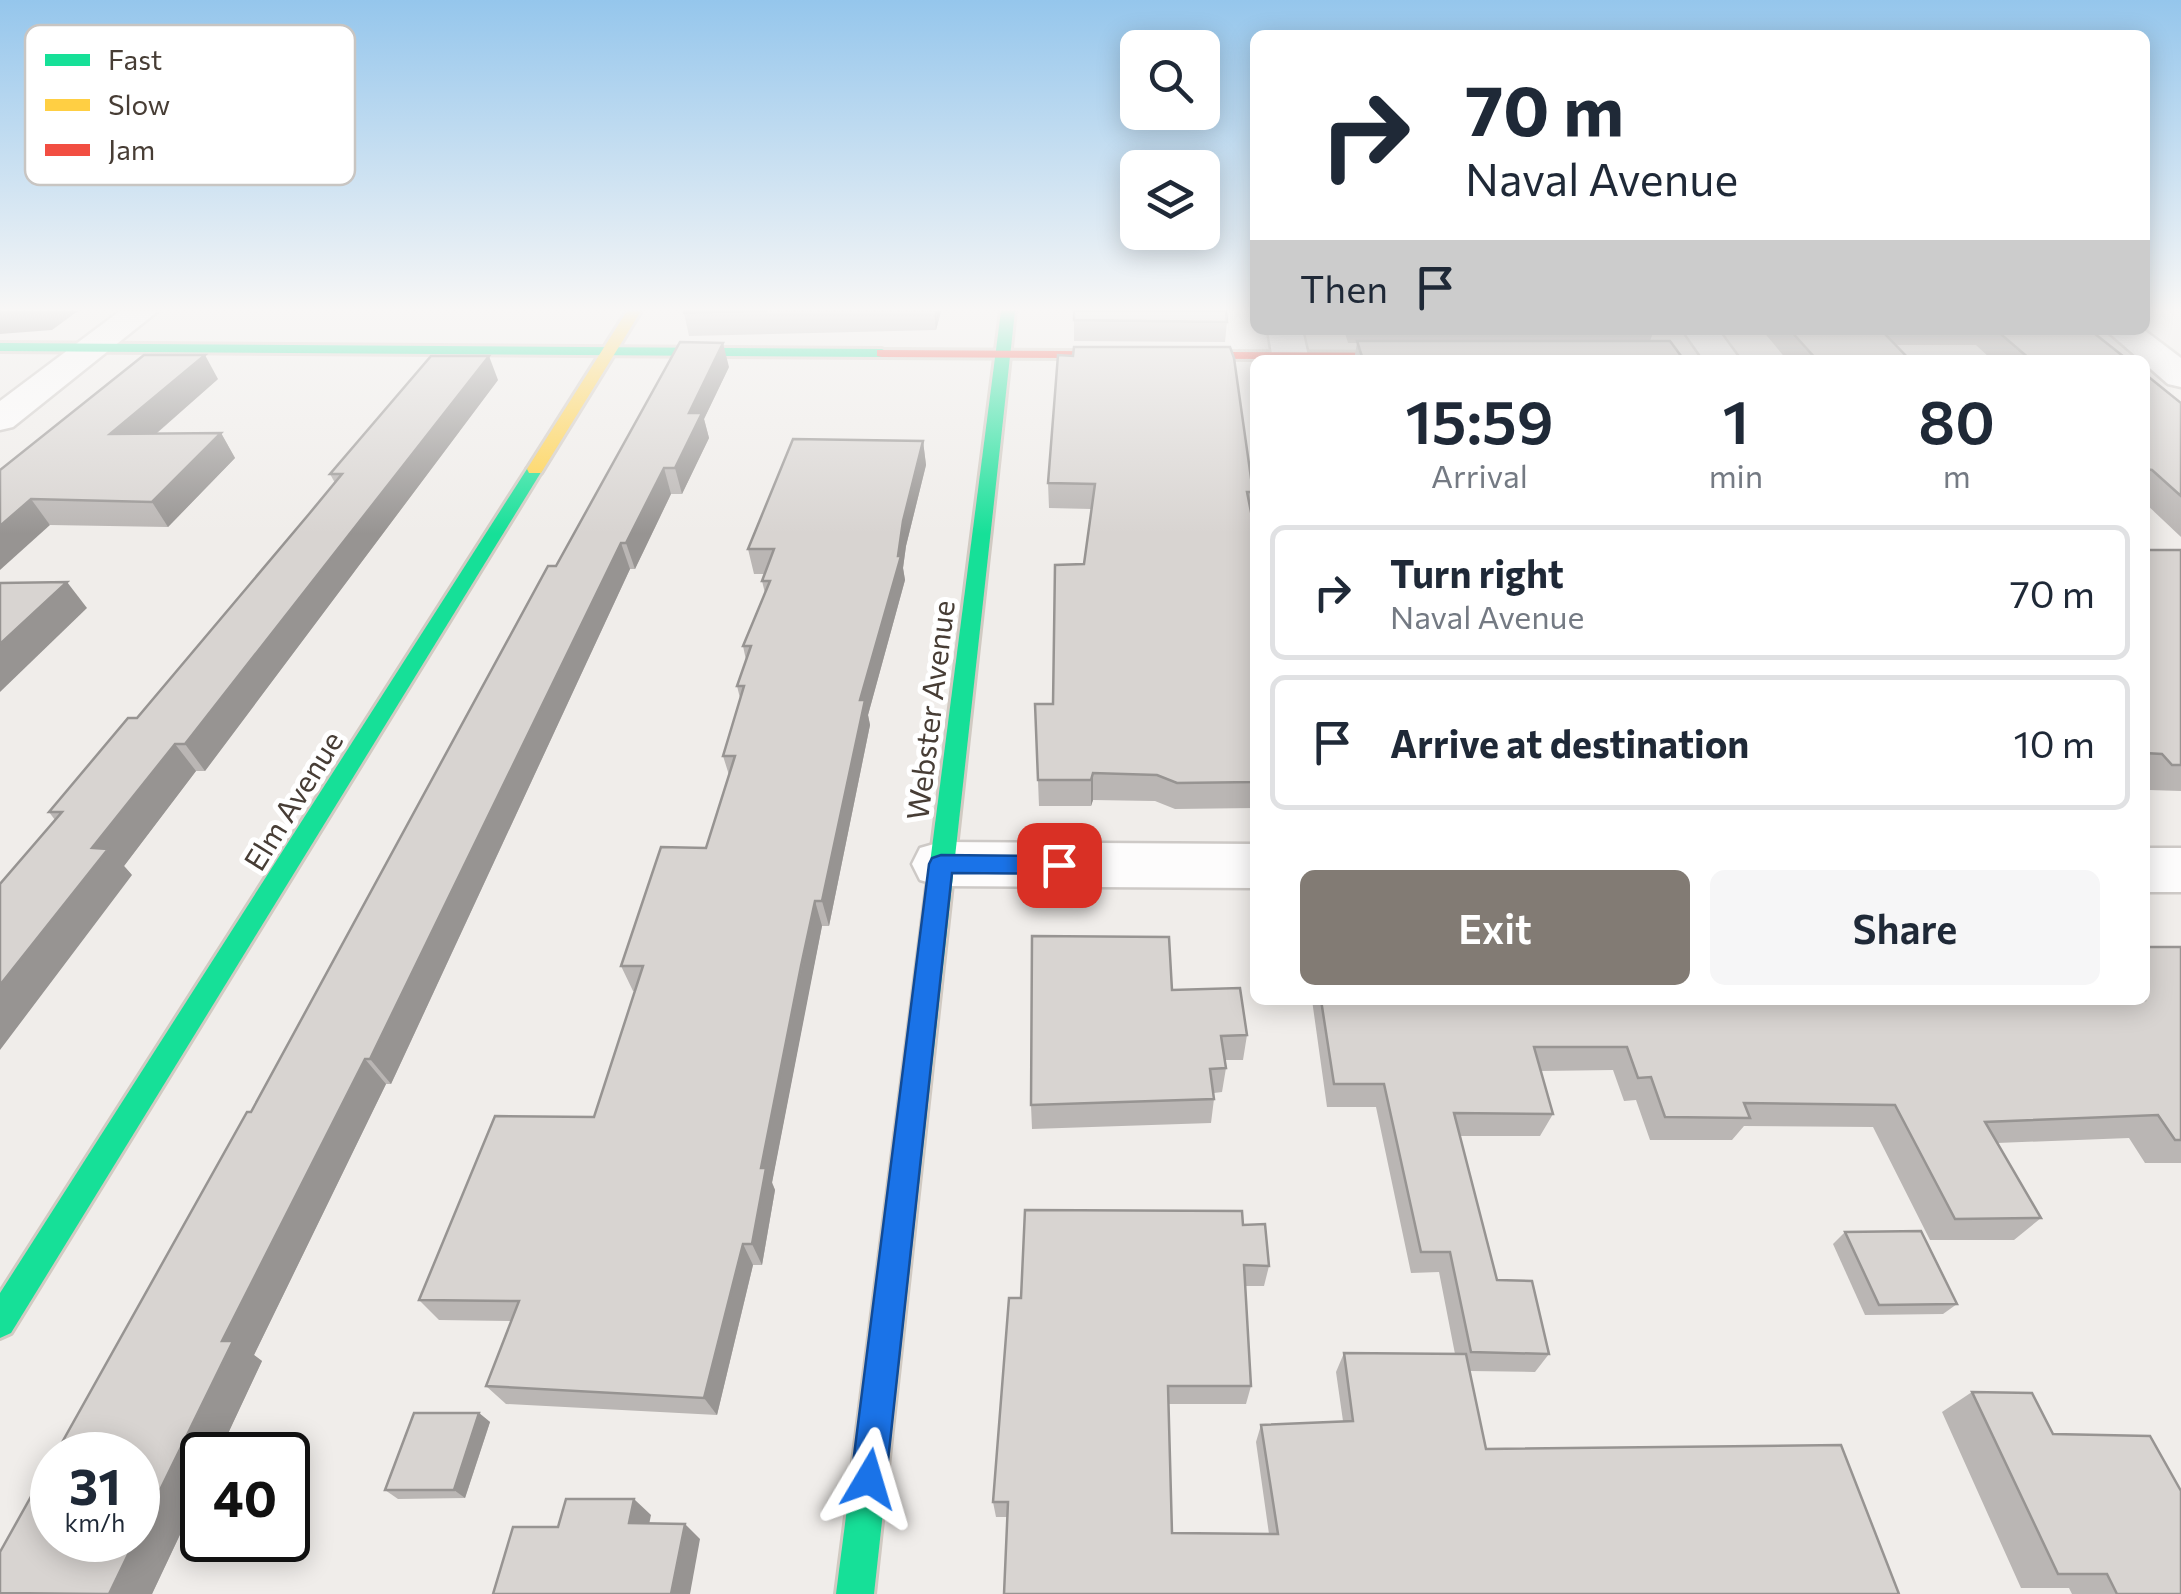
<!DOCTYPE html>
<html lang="en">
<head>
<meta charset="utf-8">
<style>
	:root { --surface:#fff; --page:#f6f6f7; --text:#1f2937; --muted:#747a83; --line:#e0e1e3; --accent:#827b74 }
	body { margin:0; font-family:Commissioner,sans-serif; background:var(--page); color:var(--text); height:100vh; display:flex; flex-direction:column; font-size:38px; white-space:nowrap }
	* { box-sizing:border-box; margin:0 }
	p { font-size:32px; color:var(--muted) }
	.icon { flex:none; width:55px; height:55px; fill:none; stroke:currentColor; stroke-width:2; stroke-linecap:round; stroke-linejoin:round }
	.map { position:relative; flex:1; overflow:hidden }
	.details { position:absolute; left:1250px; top:355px; width:900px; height:650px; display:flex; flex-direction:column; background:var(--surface); border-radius:15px; box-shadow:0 5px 25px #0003 }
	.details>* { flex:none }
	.hud { position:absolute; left:1250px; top:30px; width:900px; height:305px; border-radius:15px; box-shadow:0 5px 25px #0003; background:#fff; color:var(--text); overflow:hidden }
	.controls { position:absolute; left:1120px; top:30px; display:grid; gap:20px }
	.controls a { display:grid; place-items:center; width:100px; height:100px; border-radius:15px; background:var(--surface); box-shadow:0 5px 25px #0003; font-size:50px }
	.speed { position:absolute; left:30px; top:1432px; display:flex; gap:20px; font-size:50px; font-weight:700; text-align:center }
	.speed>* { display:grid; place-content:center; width:130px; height:130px; border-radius:50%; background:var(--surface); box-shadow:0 5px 25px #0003; line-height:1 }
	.speed small { font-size:25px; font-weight:400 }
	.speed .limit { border:5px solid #111; border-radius:15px; background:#fff; color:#111 }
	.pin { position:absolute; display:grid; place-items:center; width:85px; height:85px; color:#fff; margin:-42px; border-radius:20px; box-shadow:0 5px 15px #0006 }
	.me { position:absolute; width:110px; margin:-55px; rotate:7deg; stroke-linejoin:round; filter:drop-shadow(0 0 8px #0008) }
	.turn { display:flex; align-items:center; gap:35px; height:210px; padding:0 50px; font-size:45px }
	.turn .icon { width:130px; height:130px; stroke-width:2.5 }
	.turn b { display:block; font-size:70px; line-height:85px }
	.then { display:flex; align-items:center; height:95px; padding:0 50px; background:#0003; gap:20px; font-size:38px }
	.eta { display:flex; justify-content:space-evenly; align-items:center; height:170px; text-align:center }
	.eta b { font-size:60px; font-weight:600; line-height:70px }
	.action { display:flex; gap:20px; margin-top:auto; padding:20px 50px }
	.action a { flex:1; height:115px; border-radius:15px; background:var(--accent); color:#fff; font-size:40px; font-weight:600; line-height:115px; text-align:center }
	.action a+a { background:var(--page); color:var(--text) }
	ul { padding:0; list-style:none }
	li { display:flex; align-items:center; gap:30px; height:135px; margin:0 20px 15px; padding:0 30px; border:5px solid var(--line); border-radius:15px }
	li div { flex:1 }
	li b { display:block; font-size:38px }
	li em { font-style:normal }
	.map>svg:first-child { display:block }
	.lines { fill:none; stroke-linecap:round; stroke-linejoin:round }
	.street-casing { stroke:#cdc9c6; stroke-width:5 }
	.fast-casing { stroke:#d1cac2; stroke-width:6 }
	.slow-casing { stroke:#d1cac2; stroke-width:6 }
	.jam-casing { stroke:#d1cac2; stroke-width:6 }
	.street { fill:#fdfcfc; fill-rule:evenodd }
	.fast { fill:#16e098; fill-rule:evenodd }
	.slow { fill:#ffcf43; fill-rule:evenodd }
	.jam { fill:#f24e42; fill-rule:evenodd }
	.wall { fill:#bab6b4 }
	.shaded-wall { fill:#979492 }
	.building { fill:#d8d4d1; stroke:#979492; stroke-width:2.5 }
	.route { fill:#1a73e8; stroke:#114b97; stroke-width:2.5 }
	.labels { text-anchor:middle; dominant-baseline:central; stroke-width:10; stroke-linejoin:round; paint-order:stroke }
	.street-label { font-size:30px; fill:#473d35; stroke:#fff }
	.key { fill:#fff; stroke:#c8c5c2; stroke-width:2.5 }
	.key-label { font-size:28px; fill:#473d35 }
</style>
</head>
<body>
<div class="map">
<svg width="2181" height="1594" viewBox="0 0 2181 1594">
	<rect width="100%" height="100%" fill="#f0edea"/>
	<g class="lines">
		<g class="street-casing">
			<g id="street">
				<path d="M120 311H158L13 427 0 430V401Z"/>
				<path d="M1268 330H1302L1309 360H1273Z"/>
				<path d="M1683 330H1718L1740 360H1704Z"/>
				<path d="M2106 330H2144L2181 358V387L2168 384Z"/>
				<path d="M941 842 1255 844V888L941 886 920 880 912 864 920 848Z"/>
				<rect x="2145" y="848" width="36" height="44"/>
			</g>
		</g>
		<g class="fast-casing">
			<g id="fast">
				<path d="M1001 311H1015L874 1594H836Z"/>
				<path d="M0 343 882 349 889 353 882 357 0 351Z"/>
				<path d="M535 464 543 469 11 1333 0 1338V1293L527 469Z"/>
			</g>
		</g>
		<g class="slow-casing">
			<path id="slow" d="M627 311H641L541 473H529L527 469Z"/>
		</g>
		<g class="jam-casing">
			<path id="jam" d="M877 350 1429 353 1436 357 1434 360 882 357 877 356Z"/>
		</g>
		<use href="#street" class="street"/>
		<use href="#fast" class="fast"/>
		<use href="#slow" class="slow"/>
		<use href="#jam" class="jam"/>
	</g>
	<g class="wall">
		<path d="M684 311H941L936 330 689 336 684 313Z"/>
		<path d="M1074 311 1227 322 1225 342 1074 341Z"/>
		<path d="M1344 330H1654L1650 341 1684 360H1354L1357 343H1348Z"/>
		<path d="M1762 330H2090L2128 360H1992L1976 345H1895L1910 360H1787Z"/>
		<path d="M1058 355 1253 492 1251 509 1255 532V808L1175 809 1155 801 1093 800 1091 806H1039L1035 704H1053L1084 564 1091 509 1049 508 1048 483Z"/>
		<path d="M729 367 704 419 709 438 682 494H671L635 569H630L391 1084H386L254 1355 262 1361 152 1594H0V1552L251 1112 556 566Z"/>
		<path d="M2145 374 2181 403V537L2145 503Z"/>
		<path d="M218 379 156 434 221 433 235 458 168 527 50 525 0 470Z"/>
		<path d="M498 380 205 771H196L124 866 132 875 55 820 49 812 137 718 335 483 330 474Z"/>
		<path d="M923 441 926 465 906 546 903 568 905 580 868 715 870 725 829 926H822L809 990 772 1182 775 1190 762 1265H753L717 1415 506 1404 486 1386 511 1321 439 1320 419 1300 594 1117 635 991H633L621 966 706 848 729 775 723 756 740 698 737 686 746 660 743 646 765 593 762 581 765 574H754L748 549Z"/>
		<path d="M2145 550H2181V791L2149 790 2145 786Z"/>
		<path d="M2181 947V1163H2145L2129 1138 1997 1143 2041 1218 2014 1240H1930L1873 1127 1744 1126 1732 1140H1650L1636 1100 1624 1101 1613 1070 1540 1071 1553 1114 1540 1136H1460L1497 1280 1549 1354 1535 1372 1470 1371 1486 1449 1841 1445 1004 1594 1008 1517H996L993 1502 1021 1298 1243 1225 1269 1266 1264 1286H1245L1251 1386 1246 1404H1169L1172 1533 1269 1534 1256 1442 1261 1425 1343 1421 1336 1372 1344 1353 1455 1354 1439 1272 1411 1273 1376 1107H1327L1312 1000H2145Z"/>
		<path d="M1172 990 1247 1035 1243 1060H1225L1226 1068 1222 1092 1214 1093V1099L1211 1123 1032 1129 1031 1105Z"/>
		<path d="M1845 1232 1957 1304 1943 1314 1865 1315 1833 1244Z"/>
		<path d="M1972 1392 2053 1434 2181 1594H2072L2069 1588H2021L1942 1412Z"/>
		<path d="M479 1413 490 1422 465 1498 398 1499 385 1490Z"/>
	</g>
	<g class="shaded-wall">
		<path d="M0 311H78L52 330 0 334Z"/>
		<path d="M934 311H941L936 330Z"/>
		<path d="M723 343 729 367 704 419 709 438 682 494 675 468 689 413Z"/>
		<path d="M205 355 218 379 127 459 110 434Z"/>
		<path d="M489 356 498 380 205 771 185 744Z"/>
		<path d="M221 433 235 458 168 527 152 502Z"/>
		<path d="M923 441 926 465 906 546 903 568 905 580 868 715 870 725 829 926 822 901 860 700Z"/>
		<path d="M664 468 671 494 635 569 626 543Z"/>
		<path d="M31 499 50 525 0 570V526Z"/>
		<path d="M621 543 630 569 391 1084 370 1059Z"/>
		<path d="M67 582 87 608 0 692V644Z"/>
		<path d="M175 744 196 771 124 866 132 875 0 1050V985L92 848Z"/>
		<path d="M1093 773V800L1091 806V780Z"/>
		<path d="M815 901 822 926 772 1183 775 1190 762 1265 752 1244 761 1168Z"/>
		<path d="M365 1059 386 1084 254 1355 262 1361 218 1455H202V1488L152 1594H109L135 1540H138V1535L222 1341Z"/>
		<path d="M743 1244 753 1265 717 1415 704 1398Z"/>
		<path d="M479 1413 490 1422 465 1498 454 1490Z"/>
		<path d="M634 1499 651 1515 646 1539 629 1523Z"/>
		<path d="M685 1524 700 1539 690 1594H671Z"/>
	</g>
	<g class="building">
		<path d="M684 311H768L684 313Z"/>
		<path d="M1074 311H1226L1227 322 1074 320Z"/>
		<path d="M1790 330H1881L1910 360H1817Z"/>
		<path d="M1996 330H2090L2128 360H2031Z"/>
		<path d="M1357 341H1670L1684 360H1363Z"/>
		<path d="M680 342 723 343 689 413H702L675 468H664L626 543H621L370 1059H365L222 1341H233L138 1535V1455H55L247 1112H251L548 566H556Z"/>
		<path d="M1074 347H1230L1234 358 1253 492H1247L1255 532V782L1177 783 1157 775 1093 773 1091 780H1038L1035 704H1053L1055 565 1084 564 1095 484 1048 483 1058 355 1073 356Z"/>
		<path d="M144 355H205L110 434 221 433 152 502 31 499 0 526V470Z"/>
		<path d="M431 356H489L185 744H175L92 848 108 849 0 985V884L62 812H49L128 718H137L309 514 342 474H330Z"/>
		<path d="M2145 374 2181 403V496L2152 470 2145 469Z"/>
		<path d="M793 439 923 441 903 521 898 556H901L860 700H865L822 901H815L801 966 761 1168H766L752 1244H743L704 1398 486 1386 519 1301 419 1300 495 1116 594 1117 643 966H621L661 847 706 848 735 756H723L744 686H737L751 646H743L770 581H762L774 549H748Z"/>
		<path d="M2145 550H2181V765H2172L2162 754 2145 753Z"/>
		<path d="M67 582 0 644V583Z"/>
		<path d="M1032 936 1169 937 1172 990 1240 988 1247 1035 1221 1036 1226 1068 1210 1069 1214 1099 1031 1105Z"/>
		<path d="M2145 947H2181V1140H2175L2158 1115 1985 1122 2041 1218 1955 1219 1895 1105 1744 1103 1750 1118 1665 1117 1651 1077 1638 1078 1627 1047H1534L1553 1114 1454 1113 1497 1280 1532 1281 1549 1354 1471 1352 1450 1252H1421L1384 1084H1334L1321 1000H2145Z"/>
		<path d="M1025 1210 1242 1211 1243 1225 1265 1224 1269 1266 1244 1265 1251 1386H1168L1172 1533 1278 1534 1261 1425 1353 1421 1344 1353 1466 1354 1486 1449 1841 1445 1899 1594H1004L1008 1502H993L1009 1298H1021Z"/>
		<path d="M1921 1231 1957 1304 1879 1305 1845 1232Z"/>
		<path d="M1972 1392 2032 1393 2053 1434 2150 1436 2181 1491V1594H2117L2107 1574H2058Z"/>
		<path d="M414 1413H479L454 1490H385Z"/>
		<path d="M52 1459V1540H135L109 1594 0 1593V1552Z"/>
		<path d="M566 1499H634L629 1523 685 1524 671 1594H493L513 1527H558Z"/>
	</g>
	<linearGradient id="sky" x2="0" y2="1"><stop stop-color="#95c6ec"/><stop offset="0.58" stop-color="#f8f7f6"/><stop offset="1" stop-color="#f8f7f6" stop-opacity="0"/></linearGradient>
	<rect width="2181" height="534" fill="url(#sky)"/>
	<path class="route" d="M941 855 1059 856 1067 858 1071 865 1067 871 1059 874 952 873 886 1479 881 1491 869 1496 856 1491 851 1479 929 864 932 858Z"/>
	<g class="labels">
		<g class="street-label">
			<text transform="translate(929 710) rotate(-83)">Webster Avenue</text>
			<text transform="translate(292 800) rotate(-58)">Elm Avenue</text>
		</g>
	</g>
	<rect x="25" y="25" width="330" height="160" rx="15" class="key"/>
	<rect x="45" y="54" width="45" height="12" fill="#16e098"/>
	<rect x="45" y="99" width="45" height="12" fill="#ffcf43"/>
	<rect x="45" y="144" width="45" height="12" fill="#f24e42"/>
	<g class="key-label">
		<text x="108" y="70">Fast</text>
		<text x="108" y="115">Slow</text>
		<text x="108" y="160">Jam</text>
	</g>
</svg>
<div class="controls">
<a><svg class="icon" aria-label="search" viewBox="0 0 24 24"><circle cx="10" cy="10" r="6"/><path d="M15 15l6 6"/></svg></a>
<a><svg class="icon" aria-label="layers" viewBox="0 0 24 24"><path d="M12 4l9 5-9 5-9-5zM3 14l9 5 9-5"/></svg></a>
</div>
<div class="speed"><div>31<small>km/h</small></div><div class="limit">40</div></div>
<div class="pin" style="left:1059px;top:865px;background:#d93025"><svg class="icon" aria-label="arrive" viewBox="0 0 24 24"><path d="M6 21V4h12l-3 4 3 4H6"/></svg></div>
<svg class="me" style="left:869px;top:1479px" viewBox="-20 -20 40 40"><path d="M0-17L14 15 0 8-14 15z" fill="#1a73e8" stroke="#fff" stroke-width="4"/></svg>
<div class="hud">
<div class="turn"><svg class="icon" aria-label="right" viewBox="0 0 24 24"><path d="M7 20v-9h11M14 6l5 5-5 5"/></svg><div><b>70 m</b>Naval Avenue</div></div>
<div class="then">Then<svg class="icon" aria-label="arrive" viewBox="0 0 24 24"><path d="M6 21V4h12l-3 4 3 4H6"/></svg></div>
</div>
<section class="details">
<div class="eta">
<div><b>15:59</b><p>Arrival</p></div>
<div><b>1</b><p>min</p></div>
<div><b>80</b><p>m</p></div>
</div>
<ul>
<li><svg class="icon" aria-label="right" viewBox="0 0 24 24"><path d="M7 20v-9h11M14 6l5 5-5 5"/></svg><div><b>Turn right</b><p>Naval Avenue</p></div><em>70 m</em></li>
<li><svg class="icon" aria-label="arrive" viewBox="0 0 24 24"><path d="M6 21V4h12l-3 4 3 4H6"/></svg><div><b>Arrive at destination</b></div><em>10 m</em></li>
</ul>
<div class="action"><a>Exit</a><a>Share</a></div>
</section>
</div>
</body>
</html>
